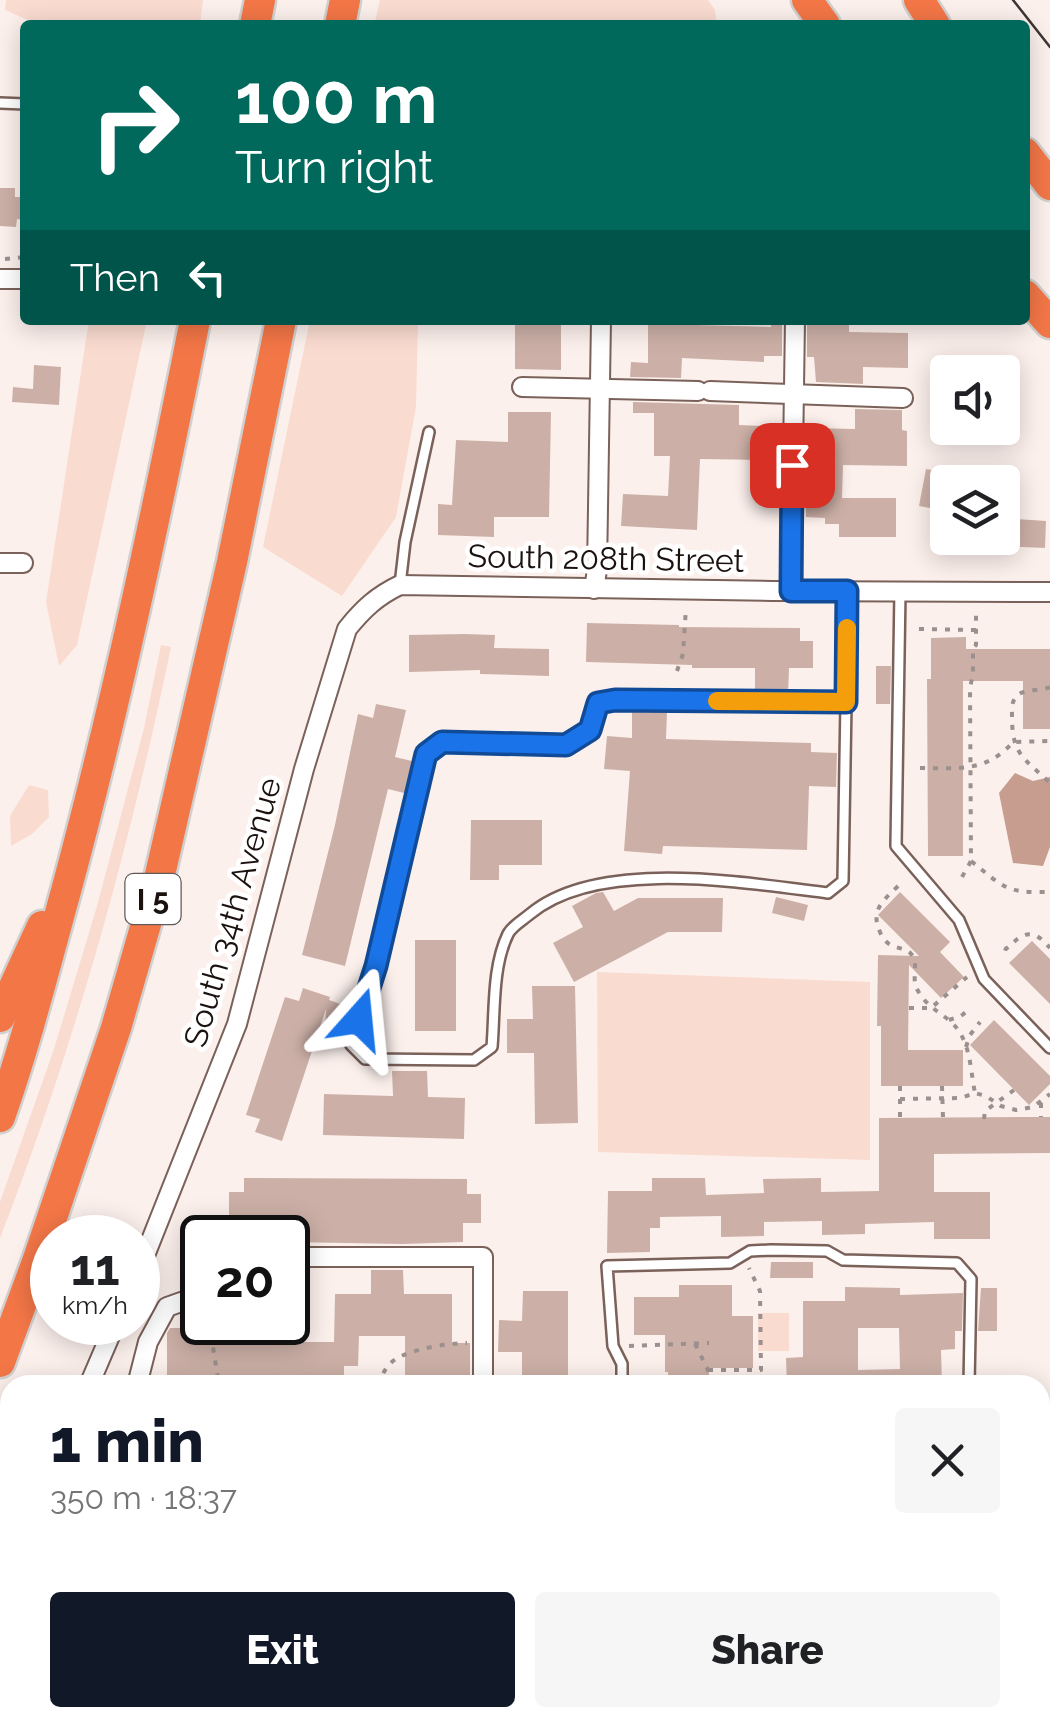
<!DOCTYPE html>
<html lang="en">
<head>
<meta charset="utf-8">
<style>
	:root { --surface:#fff; --page:#f6f6f6; --text:#202124; --muted:#757577; --accent:#111827 }
	body { margin:0; font-family:Raleway,sans-serif; background:var(--page); color:var(--text); height:100vh; display:flex; flex-direction:column; font-size:38px; white-space:nowrap }
	* { box-sizing:border-box; margin:0 }
	p { font-size:32px; color:var(--muted) }
	.icon { flex:none; width:55px; height:55px; fill:none; stroke:currentColor; stroke-width:2; stroke-linecap:round; stroke-linejoin:round }
	.map { position:relative; flex:1; overflow:hidden }
	.panel { position:absolute; left:0px; top:1375px; width:1050px; height:352px; display:flex; flex-direction:column; background:var(--surface); border-radius:30px 30px 0 0; box-shadow:0 5px 25px #0003 }
	.panel>* { flex:none }
	.hud { position:absolute; left:20px; top:20px; width:1010px; height:305px; border-radius:10px; box-shadow:0 5px 25px #0003; background:#00695c; color:#fff; overflow:hidden }
	.buttons { position:absolute; left:930px; top:355px; display:grid; gap:20px }
	.buttons a { display:grid; place-items:center; width:90px; height:90px; border-radius:10px; background:var(--surface); box-shadow:0 5px 25px #0003; font-size:50px }
	.speed { position:absolute; left:30px; top:1215px; display:flex; gap:20px; font-size:50px; font-weight:700; text-align:center }
	.speed>* { display:grid; place-content:center; width:130px; height:130px; border-radius:50%; background:var(--surface); box-shadow:0 5px 25px #0003; line-height:1 }
	.speed small { font-size:25px; font-weight:400 }
	.speed .limit { border:5px solid #111; border-radius:15px; background:#fff; color:#111 }
	.pin { position:absolute; display:grid; place-items:center; width:85px; height:85px; color:#fff; margin:-42px; border-radius:20px; box-shadow:0 5px 15px #0006 }
	.me { position:absolute; width:110px; margin:-55px; rotate:18deg; stroke-linejoin:round; filter:drop-shadow(0 0 8px #0008) }
	.turn { display:flex; align-items:center; gap:35px; height:210px; padding:0 50px; font-size:45px }
	.turn .icon { width:130px; height:130px; stroke-width:2.5 }
	.turn b { display:block; font-size:70px; line-height:85px }
	.then { display:flex; align-items:center; height:95px; padding:0 50px; background:#0003; gap:20px; font-size:38px }
	.round { display:grid; place-items:center; flex:none; width:105px; height:105px; border-radius:10px; background:var(--page) }
	.headline { display:flex; align-items:center; justify-content:space-between; height:170px; padding:0 50px }
	h1 { font-size:60px; font-weight:800; line-height:75px; color:var(--accent) }
	.action { display:flex; gap:20px; margin-top:auto; padding:20px 50px }
	.action a { flex:1; height:115px; border-radius:10px; background:var(--accent); color:#fff; font-size:40px; font-weight:800; line-height:115px; text-align:center }
	.action a+a { background:var(--page); color:var(--text) }
	.map>svg:first-child { display:block }
	.green { fill:#fadbd0 }
	.water { fill:#c69d8e }
	.building { fill:#ccb0a7; fill-rule:evenodd }
	.lines { fill:none; stroke-linecap:round; stroke-linejoin:round }
	.lane-casing { stroke:#7a6159; stroke-width:14 }
	.street-casing { stroke:#7a6159; stroke-width:22 }
	.highway-casing { stroke:#d1d0cf; stroke-width:35 }
	.path { stroke:#9b908d; stroke-width:4; stroke-dasharray:5 8; stroke-linecap:butt }
	.lane { stroke:#fff; stroke-width:9 }
	.street { stroke:#fff; stroke-width:18 }
	.highway { stroke:#f37647; stroke-width:30 }
	.tram { stroke:#3e3431; stroke-width:2.5 }
	.route-casing { stroke:#114b97; stroke-width:25 }
	.route { stroke:#1a73e8; stroke-width:18 }
	.slow { stroke:#f59e0b; stroke-width:18 }
	.labels { text-anchor:middle; dominant-baseline:central; stroke-width:9; stroke-linejoin:round; paint-order:stroke }
	.shield { fill:#fff; stroke:#5f5957; stroke-width:2.5 }
	.shield-label { font-size:30px; font-weight:bold; fill:#1b120f }
	.street-label { font-size:32px; fill:#1b120f; stroke:#fff }
</style>
</head>
<body>
<div class="map">
<svg width="1050" height="1727" viewBox="0 0 1050 1727">
	<rect width="100%" height="100%" fill="#fcf0ec"/>
	<g class="green">
		<path d="M6 0H203L200 25H39L5 10Z"/>
		<path d="M380 0H708L715 10 717 25H374Z"/>
		<path d="M89 320H147L77 645 59 666 46 602Z"/>
		<path d="M310 320H418L416 407 396 517 342 596 263 547Z"/>
		<path d="M161 645 171 647C130 846 74 1048 0 1238V1202L54 1049 97 906 144 728Z"/>
		<path d="M29 785 48 790 49 817 32 834 11 846 10 816Z"/>
		<path d="M597 972 870 982V1160L598 1152Z"/>
		<rect x="758" y="1313" width="31" height="38"/>
	</g>
	<path class="water" d="M1015 773 1033 781 1050 777V847L1043 866 1013 863 999 793Z"/>
	<g class="building">
		<path d="M0 188H15V197H25V220L17 219 16 227 0 226Z"/>
		<path d="M771 320H782V356H764V362L682 358 681 378 630 377 631 362 648 363V321H696V325L771 327Z"/>
		<path d="M807 320H849V332L908 333V368L863 367V384L816 382 814 357H807Z"/>
		<path d="M515 325H561V370L515 369Z"/>
		<path d="M34 365 61 367 59 405 12 402 13 387 33 389Z"/>
		<path d="M633 402 739 405V425L763 426V437L781 438 780 469H767V460L700 459 697 530 621 526 623 494 668 496 670 456H654V413H633Z"/>
		<path d="M855 409 902 410V430L907 431V466L843 465 842 498H896V537H839V524H825V518L806 517V438L809 439V428L855 429Z"/>
		<path d="M508 412H551L549 517H494V537L438 535V504L452 505 456 440 508 442Z"/>
		<path d="M926 469 948 473 941 510 919 506Z"/>
		<path d="M1002 518 1046 521 1045 548 1002 546Z"/>
		<path d="M587 623 679 625V627L800 628V641H813V668H789L788 694 755 693V668H692V665L586 662Z"/>
		<path d="M464 634 495 635 494 648 549 649V676L480 674V670L409 672V635Z"/>
		<path d="M966 637V649H1050V729H1023V681H963V856H928L927 679H931V638Z"/>
		<path d="M876 666H891L890 704H876Z"/>
		<path d="M376 704 406 710 395 757 416 762 408 794 388 789 345 966 302 955 335 825 358 714 373 718Z"/>
		<path d="M632 710 667 711 666 739 811 743V752L837 753 836 787 809 786 807 850 663 846 662 854 624 851 630 771 604 769 607 736 632 738Z"/>
		<path d="M471 820H542V865H499V880H470Z"/>
		<path d="M603 892 614 911 638 898H723L722 932H668L574 982 553 943 583 927 572 906 596 893Z"/>
		<path d="M900 892 950 942 940 952 964 977 941 998 909 965 908 1050H963V1086H881V1026H877L878 955 919 956 878 915Z"/>
		<path d="M776 897 808 905 804 921 772 913Z"/>
		<rect x="415" y="940" width="41" height="91"/>
		<path d="M1032 941 1050 959V1004L1009 963Z"/>
		<path d="M532 986H575L578 1123 535 1124 534 1053H507V1019H533Z"/>
		<path d="M303 988 330 997 329 1000 354 1009 343 1041 325 1035 326 1009 282 1141 255 1132 260 1119 246 1115 285 997 299 1001Z"/>
		<path d="M994 1020 1050 1076V1084L1029 1105 970 1045Z"/>
		<path d="M392 1071H427L428 1097 465 1098 464 1139 323 1135 324 1094 393 1096Z"/>
		<path d="M1021 1117H1050V1153L934 1154V1192H990V1239H934V1222L865 1224V1234L822 1235V1221L764 1222V1236L721 1237V1216L660 1217V1228H650V1252L607 1253 608 1191H652V1178H705L706 1195 764 1193 763 1179 821 1178V1192L879 1191V1118Z"/>
		<path d="M244 1178 467 1179V1194H481V1223H463V1242L403 1244 288 1242V1238H270V1221H229V1192H244Z"/>
		<path d="M771 1262H813V1278H770Z"/>
		<path d="M371 1270H403L404 1294H452V1343H470V1385H405V1336H359L358 1366H344V1379L201 1378V1385H167V1333L170 1328H227V1322H283V1342H334L335 1294H371Z"/>
		<path d="M679 1285H732V1316H753V1368H709V1385H668V1372H665V1335H634V1297H679Z"/>
		<path d="M845 1287 900 1288V1295L963 1293 962 1331H955V1349L941 1350 942 1385H787L786 1358 803 1357V1301H845ZM858 1328H899L900 1369 858 1370Z"/>
		<path d="M981 1288H997V1331H978Z"/>
		<path d="M523 1291H568V1385H522V1352H498L499 1320 522 1321Z"/>
	</g>
	<g class="lines">
		<g class="lane-casing">
			<g id="lane">
				<path d="M0 103 25 104"/>
				<path d="M400 585 405 542 429 432"/>
				<path d="M900 591 896 846 959 920 984 979 1050 1048"/>
				<path d="M615 700 846 703 843 881 828 893C746 883 598 857 530 914 523 920 512 926 508 934 492 967 495 1011 492 1047L474 1060 365 1059 351 1045 376 966 426 754 442 742 566 745 591 730 598 703Z"/>
				<path d="M846 703 847 591"/>
				<path d="M622 1385V1364L613 1346 607 1266 730 1263 750 1251 771 1250 827 1251 843 1260 957 1263 971 1279 969 1385"/>
				<path d="M617 1718V1727"/>
				<path d="M971 1727 972 1718"/>
			</g>
		</g>
		<g class="street-casing">
			<g id="street">
				<path d="M0 279H25"/>
				<path d="M522 387 698 391"/>
				<path d="M710 391 903 398"/>
				<path d="M0 563H23"/>
				<path d="M594 589 597 570 601 320"/>
				<path d="M791 591 795 320"/>
				<path d="M288 1257H483V1385"/>
				<path d="M138 1273 237 1024 304 769 347 629C363 609 377 596 400 585L772 591 1050 592"/>
				<path d="M89 1385 116 1322"/>
				<path d="M137 1385 148 1342 167 1307 181 1302 202 1300"/>
				<path d="M0 1589 10 1566"/>
				<path d="M0 1704 10 1706"/>
				<path d="M226 1718 492 1727"/>
			</g>
		</g>
		<g class="highway-casing">
			<g id="highway">
				<path d="M807 0 825 25"/>
				<path d="M919 0 935 25"/>
				<path d="M255 25 260 0"/>
				<path d="M340 25 345 0"/>
				<path d="M1025 153 1050 185"/>
				<path d="M1025 295 1050 323"/>
				<path d="M0 1017 42 926"/>
				<path d="M0 1117C26 1043 45 967 66 891 117 702 157 511 195 320"/>
				<path d="M0 1362 38 1259 116 1028 159 879 232 562 281 320"/>
			</g>
		</g>
		<g class="path">
			<path d="M5 259 25 257"/>
			<path d="M504 564 518 567"/>
			<path d="M681 570 696 568"/>
			<path d="M919 629 976 630"/>
			<path d="M677 671 683 654 686 608"/>
			<path d="M1050 687C1041 691 1027 689 1019 694 1011 700 1012 708 1012 717 1012 755 1024 758 1050 783"/>
			<path d="M920 768C958 768 986 773 1013 742L1050 741"/>
			<path d="M971 861C1005 888 1005 893 1050 892"/>
			<path d="M962 877 971 861 970 689 973 672V648L976 645V609"/>
			<path d="M898 886C883 901 870 910 880 932 882 937 884 940 889 944 898 950 910 947 914 959 917 969 912 979 917 989 925 1005 938 1011 950 1021 971 1039 970 1069 975 1093"/>
			<path d="M1004 948 1006 949C1024 932 1032 927 1050 948"/>
			<path d="M909 1008H931L967 977"/>
			<path d="M949 1020 961 1016 971 1008"/>
			<path d="M966 1047 970 1035 980 1022"/>
			<path d="M900 1086V1118"/>
			<path d="M942 1086 943 1118"/>
			<path d="M900 1099 961 1098 975 1093 986 1096 1001 1106 1016 1110 1033 1107 1050 1094"/>
			<path d="M1041 1103V1117"/>
			<path d="M984 1119 985 1111 1014 1090"/>
			<path d="M209 1322 219 1385"/>
			<path d="M695 1344 708 1370 713 1385"/>
			<path d="M629 1346 709 1343"/>
			<path d="M708 1370H761L760 1291 749 1268"/>
			<path d="M378 1385C382 1375 386 1365 396 1359 411 1349 449 1343 467 1343"/>
			<path d="M805 1718V1720"/>
		</g>
		<use href="#lane" class="lane"/>
		<use href="#street" class="street"/>
		<use href="#highway" class="highway"/>
		<path class="tram" d="M1013 0 1050 47"/>
	</g>
	<g class="lines">
		<g class="route-casing">
			<path id="route" d="M359 1019 376 966 426 754 442 742 566 745 590 730 598 703 615 700 846 702 847 591H791L792 465"/>
		</g>
		<use href="#route" class="route"/>
		<path class="slow" d="M717 701 846 702 847 628"/>
	</g>
	<g class="labels">
		<rect class="shield" x="125.5" y="874" width="55" height="50" rx="8"/>
		<g class="shield-label">
			<text x="153" y="899">I 5</text>
		</g>
		<g class="street-label">
			<text transform="translate(606 558) rotate(1)">South 208th Street</text>
			<text transform="translate(232 912) rotate(-74)">South 34th Avenue</text>
		</g>
	</g>
</svg>
<div class="buttons">
<a><svg class="icon" aria-label="sound" viewBox="0 0 24 24"><path d="M4 9h4l5-4v14l-5-4H4zM17 9q2 3 0 6"/></svg></a>
<a><svg class="icon" aria-label="layers" viewBox="0 0 24 24"><path d="M12 4l9 5-9 5-9-5zM3 14l9 5 9-5"/></svg></a>
</div>
<div class="speed"><div>11<small>km/h</small></div><div class="limit">20</div></div>
<div class="pin" style="left:792px;top:465px;background:#d93025"><svg class="icon" aria-label="arrive" viewBox="0 0 24 24"><path d="M6 21V4h12l-3 4 3 4H6"/></svg></div>
<svg class="me" style="left:359px;top:1019px" viewBox="-20 -20 40 40"><path d="M0-17L14 15 0 8-14 15z" fill="#1a73e8" stroke="#fff" stroke-width="4"/></svg>
<div class="hud">
<div class="turn"><svg class="icon" aria-label="right" viewBox="0 0 24 24"><path d="M7 20v-9h11M14 6l5 5-5 5"/></svg><div><b>100 m</b>Turn right</div></div>
<div class="then">Then<svg class="icon" aria-label="left" viewBox="0 0 24 24"><path d="M17 20v-9H6M10 6l-5 5 5 5"/></svg></div>
</div>
<section class="panel">
<div class="headline"><div><h1>1 min</h1><p>350 m · 18:37</p></div><a class="round"><svg class="icon" aria-label="close" viewBox="0 0 24 24"><path d="M6 6l12 12M18 6L6 18"/></svg></a></div>
<div class="action"><a>Exit</a><a>Share</a></div>
</section>
</div>
</body>
</html>
